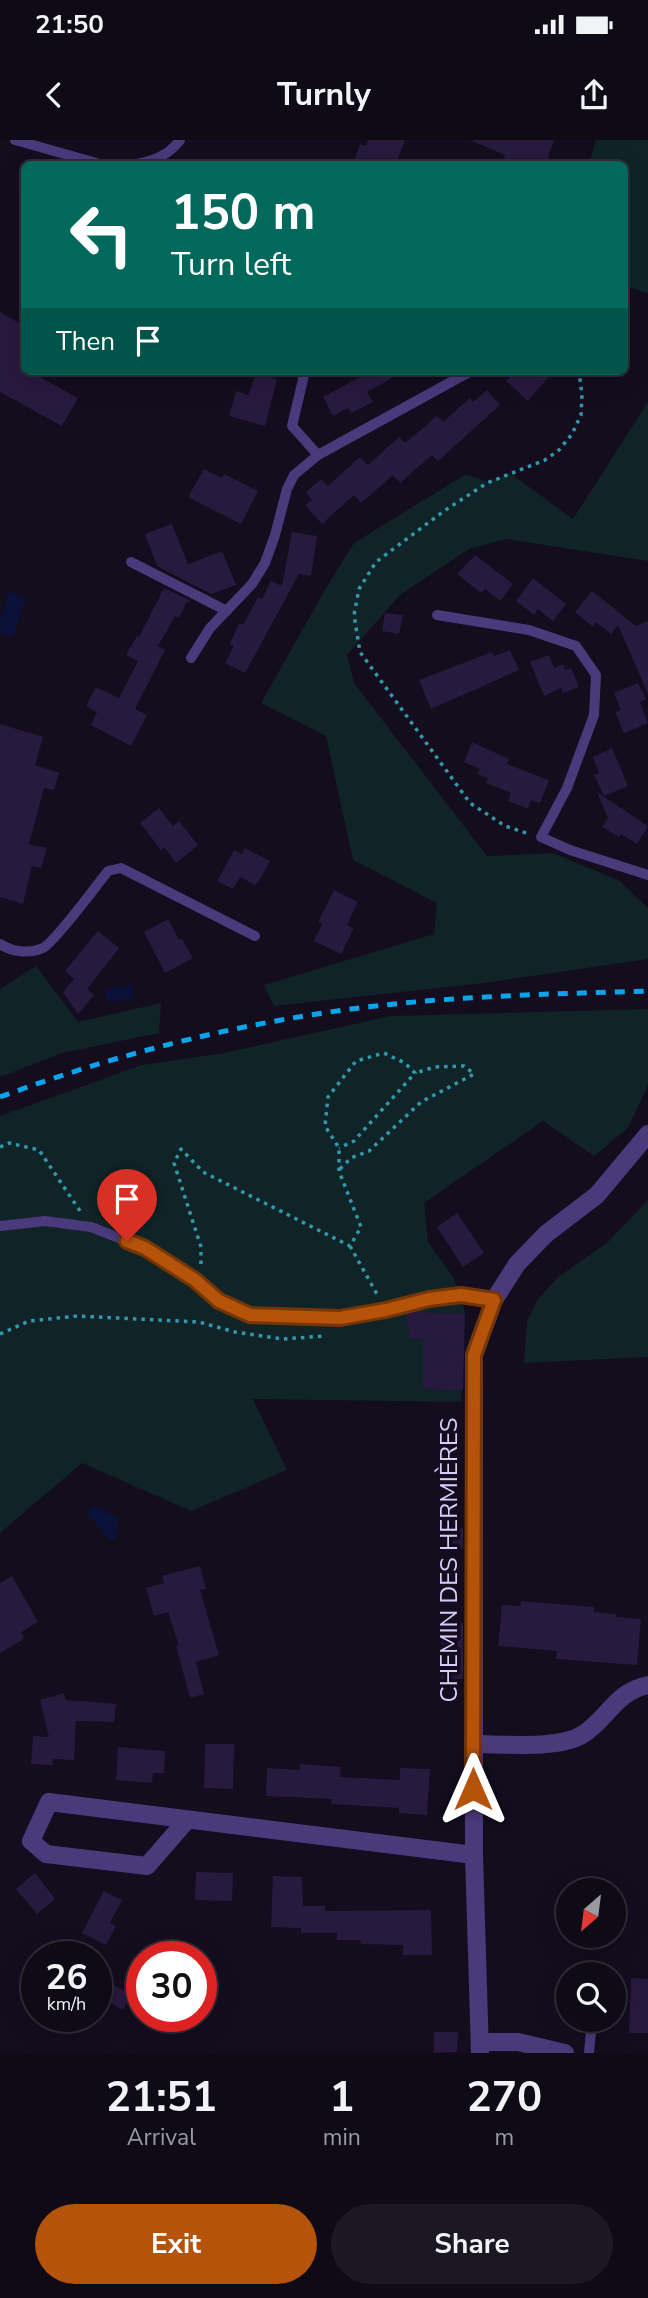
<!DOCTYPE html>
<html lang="en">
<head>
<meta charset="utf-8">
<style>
	:root { --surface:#0e0a16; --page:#1c1823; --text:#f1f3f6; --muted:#9b9aa1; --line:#2e2b35; --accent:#b45309 }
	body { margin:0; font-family:"Nunito Sans",sans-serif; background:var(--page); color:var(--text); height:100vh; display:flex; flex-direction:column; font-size:26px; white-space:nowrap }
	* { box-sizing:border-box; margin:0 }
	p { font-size:23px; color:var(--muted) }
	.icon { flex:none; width:38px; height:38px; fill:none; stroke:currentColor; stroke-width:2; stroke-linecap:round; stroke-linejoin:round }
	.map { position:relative; height:1913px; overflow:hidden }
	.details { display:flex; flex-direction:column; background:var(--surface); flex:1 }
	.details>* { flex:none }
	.top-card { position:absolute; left:21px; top:21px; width:607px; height:214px; border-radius:10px; box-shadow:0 7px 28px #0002,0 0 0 2px var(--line); background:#00695c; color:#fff; overflow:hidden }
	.needle { width:46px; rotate:208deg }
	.fabs { position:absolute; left:556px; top:1738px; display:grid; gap:14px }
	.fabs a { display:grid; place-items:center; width:70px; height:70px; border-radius:50%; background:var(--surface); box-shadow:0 7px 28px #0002,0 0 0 2px var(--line); font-size:35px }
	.speed { position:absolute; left:21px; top:1801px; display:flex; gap:14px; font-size:35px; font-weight:700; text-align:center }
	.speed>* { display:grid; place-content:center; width:91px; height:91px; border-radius:50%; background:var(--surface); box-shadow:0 7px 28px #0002,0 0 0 2px var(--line); line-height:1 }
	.speed small { font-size:18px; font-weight:400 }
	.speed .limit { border:10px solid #d22; background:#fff; color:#111 }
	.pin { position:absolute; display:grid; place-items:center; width:60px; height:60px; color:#fff; margin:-72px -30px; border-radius:50% 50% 50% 0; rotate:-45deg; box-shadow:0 0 7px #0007 }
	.pin .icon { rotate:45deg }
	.me { position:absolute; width:77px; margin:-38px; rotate:0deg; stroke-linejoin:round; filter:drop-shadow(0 0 5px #0008) }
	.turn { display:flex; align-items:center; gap:24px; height:147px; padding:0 35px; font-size:32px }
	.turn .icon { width:91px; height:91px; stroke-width:2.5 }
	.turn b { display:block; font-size:49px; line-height:60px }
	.then { display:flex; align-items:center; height:66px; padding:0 35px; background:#0003; gap:14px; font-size:26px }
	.eta { display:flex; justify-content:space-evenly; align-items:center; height:119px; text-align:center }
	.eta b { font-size:42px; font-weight:700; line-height:49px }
	.primary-button { display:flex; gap:14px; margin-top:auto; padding:14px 35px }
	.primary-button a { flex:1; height:80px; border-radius:42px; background:var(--accent); color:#fff; font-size:28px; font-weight:700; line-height:80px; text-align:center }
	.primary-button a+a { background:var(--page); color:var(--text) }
	.status { display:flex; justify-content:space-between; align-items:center; height:49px; padding:0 35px; background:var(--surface); direction:ltr }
	.status svg { height:19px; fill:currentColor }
	header { display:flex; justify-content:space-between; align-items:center; height:91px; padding:0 35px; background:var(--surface); font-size:32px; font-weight:700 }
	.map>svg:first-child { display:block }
	.green { fill:#102327 }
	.water { fill:#0a1239 }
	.building { fill:#28193e }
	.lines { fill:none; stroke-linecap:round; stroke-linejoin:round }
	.path { stroke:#3199ab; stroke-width:3.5; stroke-dasharray:3.5 5; stroke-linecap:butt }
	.lane { stroke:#4a397b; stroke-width:10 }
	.street { stroke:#4a397b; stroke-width:18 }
	.rail { stroke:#09a5ec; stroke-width:5; stroke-dasharray:10 9; stroke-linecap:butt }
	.route-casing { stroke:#753606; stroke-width:18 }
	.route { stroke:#b45309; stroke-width:12 }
	.labels { text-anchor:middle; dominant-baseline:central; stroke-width:7; stroke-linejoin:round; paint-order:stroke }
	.street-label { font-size:24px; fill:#dbcbfd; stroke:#130d1e }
</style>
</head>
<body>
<div class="status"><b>21:50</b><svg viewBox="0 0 49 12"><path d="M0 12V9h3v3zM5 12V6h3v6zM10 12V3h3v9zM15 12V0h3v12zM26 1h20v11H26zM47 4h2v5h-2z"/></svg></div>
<header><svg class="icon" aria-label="back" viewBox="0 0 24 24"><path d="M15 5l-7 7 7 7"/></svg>Turnly<svg class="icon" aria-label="share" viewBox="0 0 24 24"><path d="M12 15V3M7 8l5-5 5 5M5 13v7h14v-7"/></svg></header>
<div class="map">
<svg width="648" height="1913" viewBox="0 0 648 1913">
	<rect width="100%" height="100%" fill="#130d1e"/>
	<g class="green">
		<path d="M596 0H648V154L625 145V24H589Z"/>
		<path d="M648 262V421L506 399 469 409 400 455 347 515 354 543 487 716 553 713 620 741 648 768V819L484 843 274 866 264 845 434 794 437 763 353 720 326 596 261 563 326 448 354 403 466 334 487 342 510 333 573 379Z"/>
		<path d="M36 826 78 882 161 863 159 893 62 913 0 937V849Z"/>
		<path d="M648 869V945L628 988 594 1016 543 981 424 1063 428 1102 454 1138 465 1172 461 1262 253 1259 287 1330 191 1371 82 1323 0 1393V976L142 925 224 913 391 876Z"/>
		<path d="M648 1060V1217L524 1223 527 1181 538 1159 558 1137 608 1102Z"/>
	</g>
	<g class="water">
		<path d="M9 452 26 457 13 497 0 493V481Z"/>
		<path d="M131 845 134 858 108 863 105 850Z"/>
		<path d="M95 1366 118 1378 116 1399 110 1400 88 1375 89 1368Z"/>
	</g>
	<g class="building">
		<path d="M368 0H405L398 19 410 24H353L360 4 366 6Z"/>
		<path d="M470 0H554L546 24H501L505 15Z"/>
		<path d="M0 172 24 186V231H29L78 258 62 286 0 252Z"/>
		<path d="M371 231H405L367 252 373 262 351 273 348 268 333 276 323 257Z"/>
		<path d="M516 231H554L528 261 506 241Z"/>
		<path d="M256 234 277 239 265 286 229 276 236 251 248 255Z"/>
		<path d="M487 250 500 265 438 321 432 315 400 343 393 335 361 363 354 355 322 384 305 365 312 360 306 352 321 339 328 346 360 317 368 325 399 297 405 303 437 276 443 282 470 258 473 262Z"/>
		<path d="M204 329 222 338 224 334 258 351 241 384 188 357Z"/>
		<path d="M172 384 188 424 222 411 236 445 211 454 157 426 145 394Z"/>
		<path d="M292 392 317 396 311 436 299 434 245 533 225 523 234 506 230 504 239 483 243 485 258 457 262 459 271 441 282 446Z"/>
		<path d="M475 415 513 444 500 461 485 449 481 453 457 434Z"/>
		<path d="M533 438 566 464 553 481 538 469 534 475 516 461Z"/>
		<path d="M164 448 191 461 186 463 179 478 175 476 158 506 165 510 135 569 147 575 131 606 91 585 97 572 86 566 96 547 119 558 138 521 126 515 137 496 139 497Z"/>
		<path d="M592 451 636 486 648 481V554L618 485 611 494 596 482 593 487 575 472Z"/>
		<path d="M385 473 403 475 399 494 382 491Z"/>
		<path d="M510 510 519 530 431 569 419 540 492 512 494 516Z"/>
		<path d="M549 515 554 528 563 524 565 530 571 528 579 547 563 553 561 548 544 556 530 522Z"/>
		<path d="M638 543 646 559 640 562 648 583 624 593 615 572 621 570 614 553Z"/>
		<path d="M0 584 43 597 35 625 59 633 54 650 44 648 29 704 47 708 41 728 32 726 23 764 0 757Z"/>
		<path d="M472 602 509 619 507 624 549 640 540 663 531 660 528 669 508 661 511 653 486 643 488 638 477 634 480 629 464 622Z"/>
		<path d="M612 608 628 646 604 656 594 635 599 633 593 617Z"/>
		<path d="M597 652 648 686 637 704 621 694 619 697 602 687 608 678Z"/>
		<path d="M159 668 173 686 179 681 198 705 176 723 164 707 161 710 140 683Z"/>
		<path d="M245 708 270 721 259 741 255 745 240 737 233 749 217 741 234 710 242 714Z"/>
		<path d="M334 750 358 762 347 785 354 788 341 814 314 801 322 784 318 782Z"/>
		<path d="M168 779 179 800 182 799 193 818 165 833 144 792Z"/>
		<path d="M98 791 119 808 87 849 94 855 78 874 63 852 74 839 65 831Z"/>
		<path d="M457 1073 484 1113 463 1127 437 1087Z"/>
		<path d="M411 1172 465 1174 463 1250 423 1249V1199L410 1198 405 1173Z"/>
		<path d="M463 1388V1408L443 1409V1389Z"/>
		<path d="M200 1426 206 1449 200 1450 219 1515 196 1522 204 1554 190 1558 176 1506H179L168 1472 154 1476 146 1448 164 1443 162 1436Z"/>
		<path d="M12 1436 38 1482 21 1492 24 1497 22 1500 0 1513V1443Z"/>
		<path d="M521 1461 594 1467V1472L617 1474 616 1477 641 1479 637 1525 556 1519 557 1511 498 1506 502 1465 520 1466Z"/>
		<path d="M445 1483H463V1539H441L442 1491H445Z"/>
		<path d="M64 1553 66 1560 116 1564 114 1582 76 1581 74 1620 53 1619 52 1625 31 1624 33 1596 49 1597 40 1560Z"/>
		<path d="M205 1604H234L233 1649 204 1648Z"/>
		<path d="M118 1607 165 1611 164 1633H153L152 1643 116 1640Z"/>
		<path d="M300 1624 341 1627 340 1637 400 1640V1628L430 1629 427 1675 399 1673V1668L331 1664 332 1659 266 1656 267 1628 300 1630Z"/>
		<path d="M196 1732 233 1733 232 1761 195 1760Z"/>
		<path d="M35 1733 55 1759 37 1774 16 1749Z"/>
		<path d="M273 1736 302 1737 303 1766H325V1771L431 1770 432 1815H403V1805L361 1804 360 1800H337V1793H301V1788L271 1787Z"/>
		<path d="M104 1751 122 1760 110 1783 116 1786 106 1805 82 1793Z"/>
		<path d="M631 1838 648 1839V1893H629Z"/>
		<path d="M106 1841 131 1854 123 1870 98 1856Z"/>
		<path d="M434 1892H458L457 1912 434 1913Z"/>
	</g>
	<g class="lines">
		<g class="path">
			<path d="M526 693 505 686 470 663 360 512 354 475 359 449 376 422 444 371 487 343 545 320 559 310 572 294 581 275 582 255 579 231"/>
			<path d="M0 1007 9 1003 39 1010 80 1071"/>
			<path d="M340 1029 351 1018 369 1011 421 962 474 934 464 926 435 927 415 933"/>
			<path d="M350 1106 378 1156"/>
			<path d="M201 1124V1107L174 1023 181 1009 203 1032 350 1106 361 1087 339 1031V1008L325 986 328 957 356 921 384 913 405 923 415 933 354 1001 339 1008"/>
			<path d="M0 1194 29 1181 77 1176 199 1182 235 1192 283 1199 325 1196"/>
		</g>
		<g class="lane">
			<path d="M15 0 100 24"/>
			<path d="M137 24C155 20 169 15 180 0"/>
			<path d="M305 231 292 286 318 315"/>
			<path d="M131 422 227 471"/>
			<path d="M437 475 529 490 576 506 596 535 594 575 567 648 541 697 570 710 648 735"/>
			<path d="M191 518 210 488 252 444 265 423 275 395 287 349 294 335 318 315 471 231"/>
			<path d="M0 804C12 812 29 814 43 808 54 803 97 745 108 731L121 728 255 796"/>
			<path d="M0 1086 45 1081 91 1087 145 1108 195 1140 219 1161 250 1175 340 1178 386 1170 429 1159 461 1155 494 1160"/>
			<path d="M589 1913 592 1880"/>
		</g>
		<g class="street">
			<path d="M473 1604C501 1604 556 1609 580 1596 607 1581 614 1552 648 1545"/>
			<path d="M187 1680 147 1726 46 1714 31 1701 49 1662 474 1715"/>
			<path d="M480 1902H518L565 1913"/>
			<path d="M480 1913 474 1715V1215L494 1160 517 1124 546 1094 597 1055 648 994"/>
		</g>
		<path class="rail" d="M0 957C114 915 231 885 351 869 449 856 549 854 648 851"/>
	</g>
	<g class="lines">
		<g class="route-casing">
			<path id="route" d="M127 1101 145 1108 195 1140 219 1161 250 1175 340 1178 386 1170 429 1159 461 1155 494 1160 474 1215 473 1649"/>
		</g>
		<use href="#route" class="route"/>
	</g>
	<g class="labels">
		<g class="street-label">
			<text transform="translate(449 1420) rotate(-90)">CHEMIN DES HERMIÈRES</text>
		</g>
	</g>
</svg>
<div class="fabs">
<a><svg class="needle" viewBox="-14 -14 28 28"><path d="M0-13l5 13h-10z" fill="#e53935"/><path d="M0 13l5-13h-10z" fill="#9b9aa1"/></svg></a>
<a><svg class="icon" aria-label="search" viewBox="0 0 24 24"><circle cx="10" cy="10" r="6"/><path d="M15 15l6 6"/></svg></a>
</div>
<div class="speed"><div>26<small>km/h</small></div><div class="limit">30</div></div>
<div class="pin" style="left:127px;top:1101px;background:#d93025"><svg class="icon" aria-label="arrive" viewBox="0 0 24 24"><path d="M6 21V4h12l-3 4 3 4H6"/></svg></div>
<svg class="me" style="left:473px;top:1649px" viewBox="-20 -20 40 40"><path d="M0-17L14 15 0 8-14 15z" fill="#b45309" stroke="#fff" stroke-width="4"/></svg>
<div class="top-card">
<div class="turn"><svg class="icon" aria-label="left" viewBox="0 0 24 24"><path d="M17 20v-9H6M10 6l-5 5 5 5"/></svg><div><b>150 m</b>Turn left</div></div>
<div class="then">Then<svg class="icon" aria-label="arrive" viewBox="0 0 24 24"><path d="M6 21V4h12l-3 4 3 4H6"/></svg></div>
</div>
</div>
<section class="details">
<div class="eta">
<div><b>21:51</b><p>Arrival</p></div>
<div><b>1</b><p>min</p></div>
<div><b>270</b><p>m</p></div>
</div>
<div class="primary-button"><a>Exit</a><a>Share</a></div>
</section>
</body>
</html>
